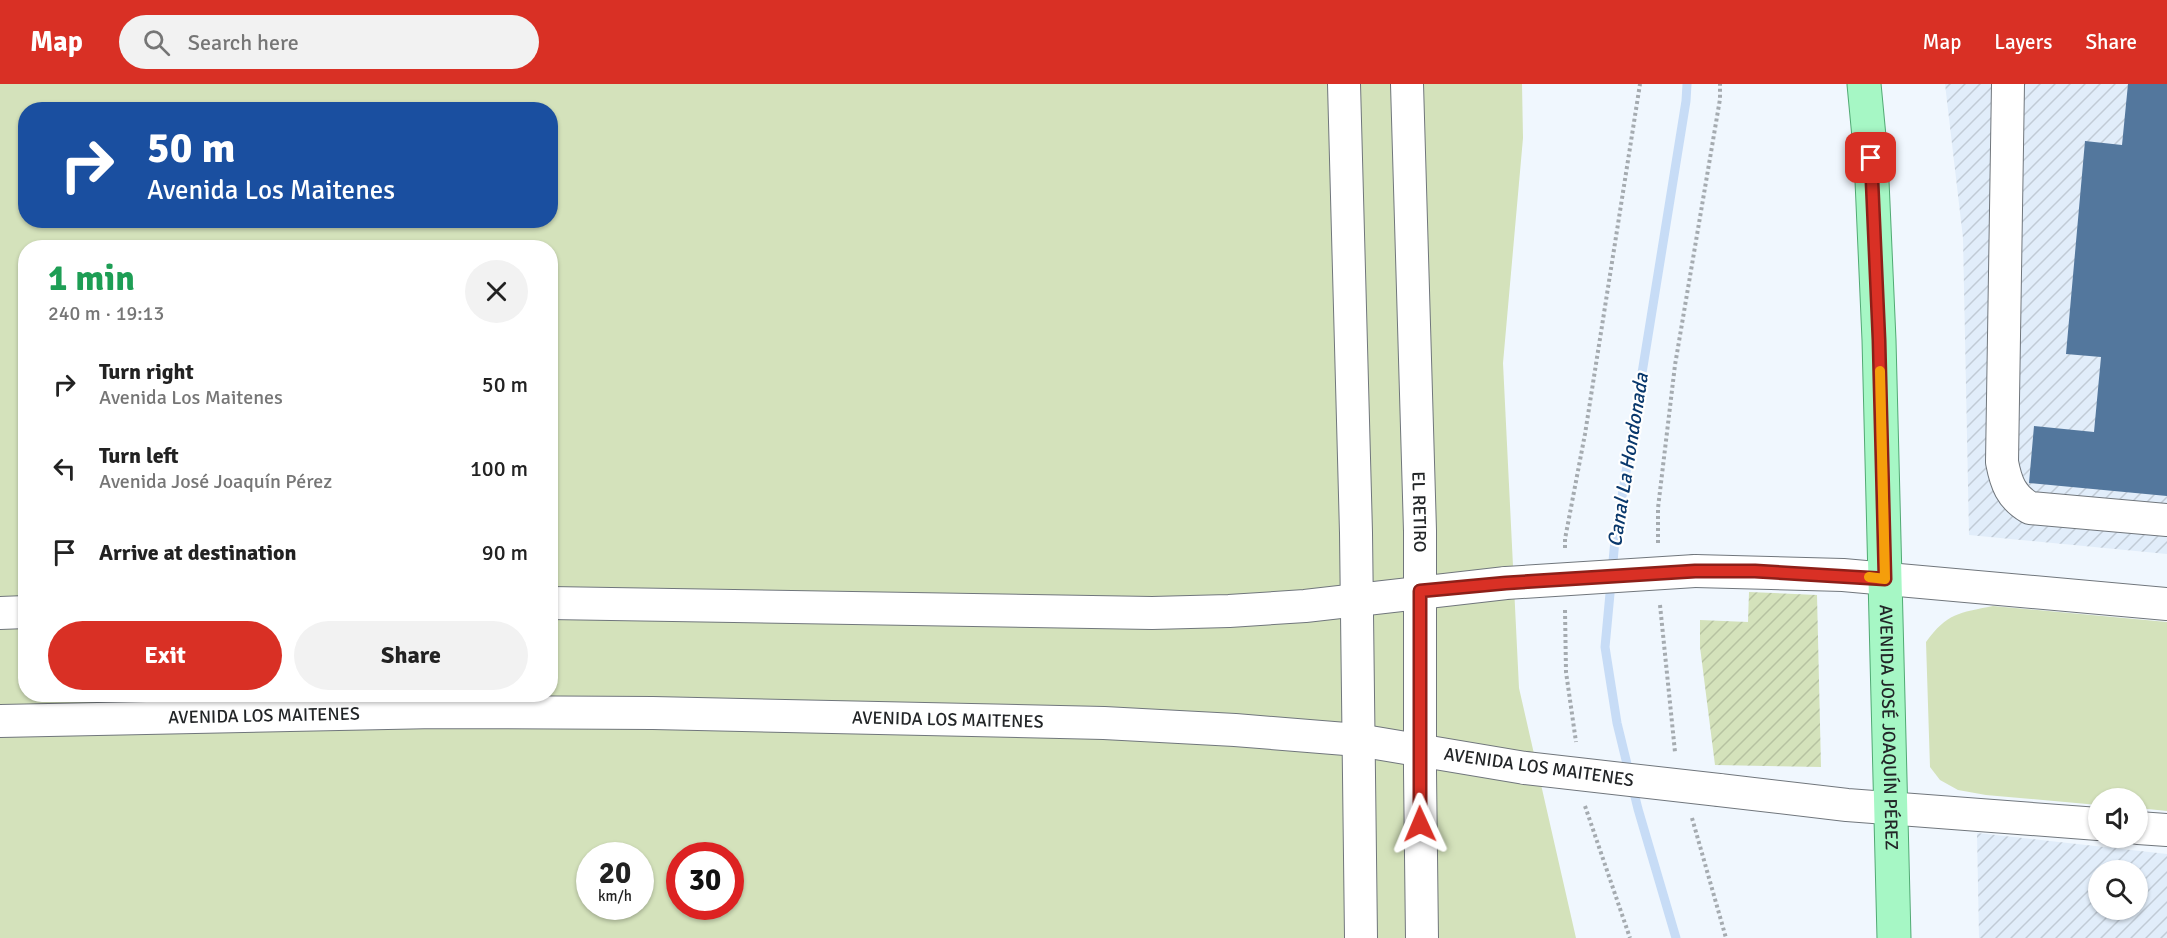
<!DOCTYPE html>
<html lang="en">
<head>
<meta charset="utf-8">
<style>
	:root { --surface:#fff; --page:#f2f2f2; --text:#222; --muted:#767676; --accent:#d93025 }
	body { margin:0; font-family:Signika,sans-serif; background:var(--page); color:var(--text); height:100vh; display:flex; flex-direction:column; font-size:22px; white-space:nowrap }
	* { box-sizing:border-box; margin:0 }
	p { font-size:20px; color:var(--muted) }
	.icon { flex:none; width:33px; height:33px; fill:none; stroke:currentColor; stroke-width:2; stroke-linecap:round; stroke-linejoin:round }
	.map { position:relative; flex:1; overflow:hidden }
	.side { position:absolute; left:18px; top:156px; width:540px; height:462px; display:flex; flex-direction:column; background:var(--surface); border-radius:24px; box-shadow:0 2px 4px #0004 }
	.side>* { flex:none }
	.banner { position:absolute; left:18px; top:18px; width:540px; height:126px; border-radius:24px; box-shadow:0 2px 4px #0004; background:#1a4fa0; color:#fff; overflow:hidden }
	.controls { position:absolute; left:2088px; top:704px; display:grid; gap:12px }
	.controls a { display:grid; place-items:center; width:60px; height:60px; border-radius:50%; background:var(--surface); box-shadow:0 2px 4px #0004; font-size:30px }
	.speed { position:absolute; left:576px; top:758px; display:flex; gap:12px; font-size:30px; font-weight:700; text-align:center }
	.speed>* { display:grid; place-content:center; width:78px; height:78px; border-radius:50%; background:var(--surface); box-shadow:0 2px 4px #0004; line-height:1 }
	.speed small { font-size:15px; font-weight:400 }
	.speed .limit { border:9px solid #d22; background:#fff; color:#111 }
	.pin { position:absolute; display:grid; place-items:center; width:51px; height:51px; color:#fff; margin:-26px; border-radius:12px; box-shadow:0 3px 9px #0006 }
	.me { position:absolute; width:66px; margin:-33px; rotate:359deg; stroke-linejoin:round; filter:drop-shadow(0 0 4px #0008) }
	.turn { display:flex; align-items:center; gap:21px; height:126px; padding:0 30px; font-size:27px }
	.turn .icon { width:78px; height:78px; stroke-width:2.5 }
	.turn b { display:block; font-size:42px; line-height:51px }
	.round { display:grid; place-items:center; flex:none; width:63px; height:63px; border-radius:32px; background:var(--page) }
	.head { display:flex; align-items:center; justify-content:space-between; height:102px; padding:0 30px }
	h1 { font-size:36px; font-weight:700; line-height:45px; color:#1e9e55 }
	.cta { display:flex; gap:12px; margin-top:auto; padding:12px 30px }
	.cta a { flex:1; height:69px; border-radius:36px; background:var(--accent); color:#fff; font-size:24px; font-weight:700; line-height:69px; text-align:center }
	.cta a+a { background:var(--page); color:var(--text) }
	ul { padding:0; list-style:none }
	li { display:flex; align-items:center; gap:18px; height:84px; padding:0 30px }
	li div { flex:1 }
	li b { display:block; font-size:22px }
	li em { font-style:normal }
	header { display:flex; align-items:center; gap:36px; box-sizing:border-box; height:84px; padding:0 30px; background:var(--accent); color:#fff }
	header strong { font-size:28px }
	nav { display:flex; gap:33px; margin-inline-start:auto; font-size:21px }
	.search { width:420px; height:54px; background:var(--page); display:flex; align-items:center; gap:15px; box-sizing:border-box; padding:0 21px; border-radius:33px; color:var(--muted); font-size:22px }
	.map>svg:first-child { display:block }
	.industrial { fill:url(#industrial-furrows); fill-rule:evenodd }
	.green { fill:#d4e2bb; fill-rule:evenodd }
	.garden { fill:url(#garden-furrows) }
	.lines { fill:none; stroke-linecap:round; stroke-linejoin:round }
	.stream { stroke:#c7dcf6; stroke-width:9 }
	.building { fill:#53779d }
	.minor-casing { stroke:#70767c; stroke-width:34 }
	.major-casing { stroke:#51aa74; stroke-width:35 }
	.path { stroke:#a5abb0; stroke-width:4; stroke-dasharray:3 3; stroke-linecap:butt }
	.minor { stroke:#fff; stroke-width:32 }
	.major { stroke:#a6f7c5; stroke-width:33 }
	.minor-bridge-casing { stroke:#70767c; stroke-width:34; stroke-linecap:butt }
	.minor-bridge { stroke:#fff; stroke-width:32 }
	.route-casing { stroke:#8d1f18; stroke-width:15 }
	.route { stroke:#d93025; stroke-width:10 }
	.slow { stroke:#f59e0b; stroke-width:10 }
	.labels { text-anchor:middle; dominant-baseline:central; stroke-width:4.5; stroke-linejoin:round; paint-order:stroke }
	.street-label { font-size:18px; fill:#222527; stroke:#fff }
	.water-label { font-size:20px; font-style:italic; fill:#09386c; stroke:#fff }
</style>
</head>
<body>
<header>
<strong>Map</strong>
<div class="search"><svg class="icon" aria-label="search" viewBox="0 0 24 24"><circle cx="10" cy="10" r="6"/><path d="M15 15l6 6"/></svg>Search here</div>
<nav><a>Map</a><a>Layers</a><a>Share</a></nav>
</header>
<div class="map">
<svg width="2167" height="854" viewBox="0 0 2167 854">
	<defs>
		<pattern id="industrial-furrows" width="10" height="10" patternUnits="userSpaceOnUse" patternTransform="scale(1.5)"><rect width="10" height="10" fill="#e1edfa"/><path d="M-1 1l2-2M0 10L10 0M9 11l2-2" fill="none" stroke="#c1cbd6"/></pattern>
		<pattern id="garden-furrows" width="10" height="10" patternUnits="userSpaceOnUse" patternTransform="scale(1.5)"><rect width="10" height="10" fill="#d4e2bb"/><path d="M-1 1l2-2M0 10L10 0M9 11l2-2" fill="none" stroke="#b6c2a1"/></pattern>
	</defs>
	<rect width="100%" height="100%" fill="#f0f7fe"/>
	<g class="industrial">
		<path d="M1945 0H2167V470L1969 451 1963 154Z"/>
		<path d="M1977 749 2167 770V854H1979ZM2098 786H2138V825H2098Z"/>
	</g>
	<g class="green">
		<path d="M0 0H1522L1523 54 1503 279 1519 604 1576 854H0ZM26 26H550V136H26ZM26 164H550V610H26ZM590 771H640V822H590ZM680 771H730V822H680Z"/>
		<path d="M1993 522 2167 538V727L2138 724V714H2098V721L1986 711 1958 706 1940 696 1930 683 1926 558C1947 529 1959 529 1993 522Z"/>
	</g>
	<path class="garden" d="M1749 508 1817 511 1821 683 1715 681 1700 563V536L1748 538Z"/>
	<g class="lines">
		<path class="stream" d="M1676 854 1638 725 1617 639 1605 563 1615 456 1686 17 1687 0"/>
	</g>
	<path class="building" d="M2128 0H2167V412L2029 399 2034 342 2094 348 2101 273 2066 270 2085 57 2122 61Z"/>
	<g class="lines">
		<g class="minor-casing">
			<g id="minor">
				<path d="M1344 0 1356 449 1361 854"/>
				<path id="s1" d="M1407 0 1420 447V688L1422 854"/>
				<path d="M2008 0 2002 378C2006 399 2011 413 2030 424L2167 436"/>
				<path d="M1695 487 1843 491 2167 520"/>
				<path d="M550 519 1152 529 1229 527 1305 522 1506 499"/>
				<path d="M0 529 26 528"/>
				<path id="s2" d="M0 637 436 628 653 629 1104 639 1235 646 1358 656 1525 684"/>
				<path d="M1719 706 1847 721 2098 740"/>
				<path d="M2138 744 2167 746"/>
			</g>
		</g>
		<g class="major-casing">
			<g id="major">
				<path id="s3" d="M1864 0 1871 74 1879 256 1894 854"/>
			</g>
		</g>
		<g class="path">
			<path d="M1658 459V424L1675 281 1720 15V0"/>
			<path d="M1565 464V455L1585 350 1640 0"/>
			<path d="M1660 521 1675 668"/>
			<path d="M1565 526 1566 588 1576 658"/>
			<path d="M1585 722 1630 854"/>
			<path d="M1692 734 1726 854"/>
		</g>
		<use href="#minor" class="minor"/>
		<use href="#major" class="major"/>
		<g class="minor-bridge-casing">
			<g id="minor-bridge">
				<path d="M1506 499 1695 487"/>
				<path d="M1525 684 1719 706"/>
			</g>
		</g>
		<use href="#minor-bridge" class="minor-bridge"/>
	</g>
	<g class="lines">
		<g class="route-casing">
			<path id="route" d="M1420 740V507L1506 499 1695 487H1755L1885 495 1879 256 1871 74"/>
		</g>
		<use href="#route" class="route"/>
		<path class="slow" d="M1869 493 1885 495 1880 287"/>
	</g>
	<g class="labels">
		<g class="street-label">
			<text stroke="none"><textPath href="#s1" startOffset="428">EL RETIRO</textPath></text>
			<text stroke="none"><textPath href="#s2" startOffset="264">AVENIDA LOS MAITENES</textPath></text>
			<text stroke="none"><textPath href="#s2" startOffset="948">AVENIDA LOS MAITENES</textPath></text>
			<text stroke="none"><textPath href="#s3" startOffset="644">AVENIDA JOSÉ JOAQUÍN PÉREZ</textPath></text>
			<text transform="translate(1539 683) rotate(8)">AVENIDA LOS MAITENES</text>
		</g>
		<g class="water-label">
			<text transform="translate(1628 376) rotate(-81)">Canal La Hondonada</text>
		</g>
	</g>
</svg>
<div class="controls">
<a><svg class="icon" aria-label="sound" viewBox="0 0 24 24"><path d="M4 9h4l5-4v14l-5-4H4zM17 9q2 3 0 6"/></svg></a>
<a><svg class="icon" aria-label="search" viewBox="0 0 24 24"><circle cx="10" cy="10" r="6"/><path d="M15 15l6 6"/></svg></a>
</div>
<div class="speed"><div>20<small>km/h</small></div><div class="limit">30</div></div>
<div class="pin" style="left:1871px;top:74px;background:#d93025"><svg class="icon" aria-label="arrive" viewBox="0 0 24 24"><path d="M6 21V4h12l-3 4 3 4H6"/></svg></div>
<svg class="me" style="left:1420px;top:740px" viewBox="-20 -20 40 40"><path d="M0-17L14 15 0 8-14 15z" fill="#d93025" stroke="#fff" stroke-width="4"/></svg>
<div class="banner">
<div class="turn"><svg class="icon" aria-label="right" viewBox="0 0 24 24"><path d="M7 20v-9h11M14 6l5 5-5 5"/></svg><div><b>50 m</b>Avenida Los Maitenes</div></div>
</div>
<section class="side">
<div class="head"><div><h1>1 min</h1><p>240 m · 19:13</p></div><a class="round"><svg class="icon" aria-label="close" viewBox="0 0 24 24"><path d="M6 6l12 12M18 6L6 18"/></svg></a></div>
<ul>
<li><svg class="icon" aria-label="right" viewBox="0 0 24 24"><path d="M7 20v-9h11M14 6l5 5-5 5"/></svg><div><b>Turn right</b><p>Avenida Los Maitenes</p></div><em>50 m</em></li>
<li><svg class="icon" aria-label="left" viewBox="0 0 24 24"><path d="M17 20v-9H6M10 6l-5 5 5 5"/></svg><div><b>Turn left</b><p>Avenida José Joaquín Pérez</p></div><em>100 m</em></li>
<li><svg class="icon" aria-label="arrive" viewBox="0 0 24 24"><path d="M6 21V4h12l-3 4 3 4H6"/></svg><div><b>Arrive at destination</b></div><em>90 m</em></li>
</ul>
<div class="cta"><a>Exit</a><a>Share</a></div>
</section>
</div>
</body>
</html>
